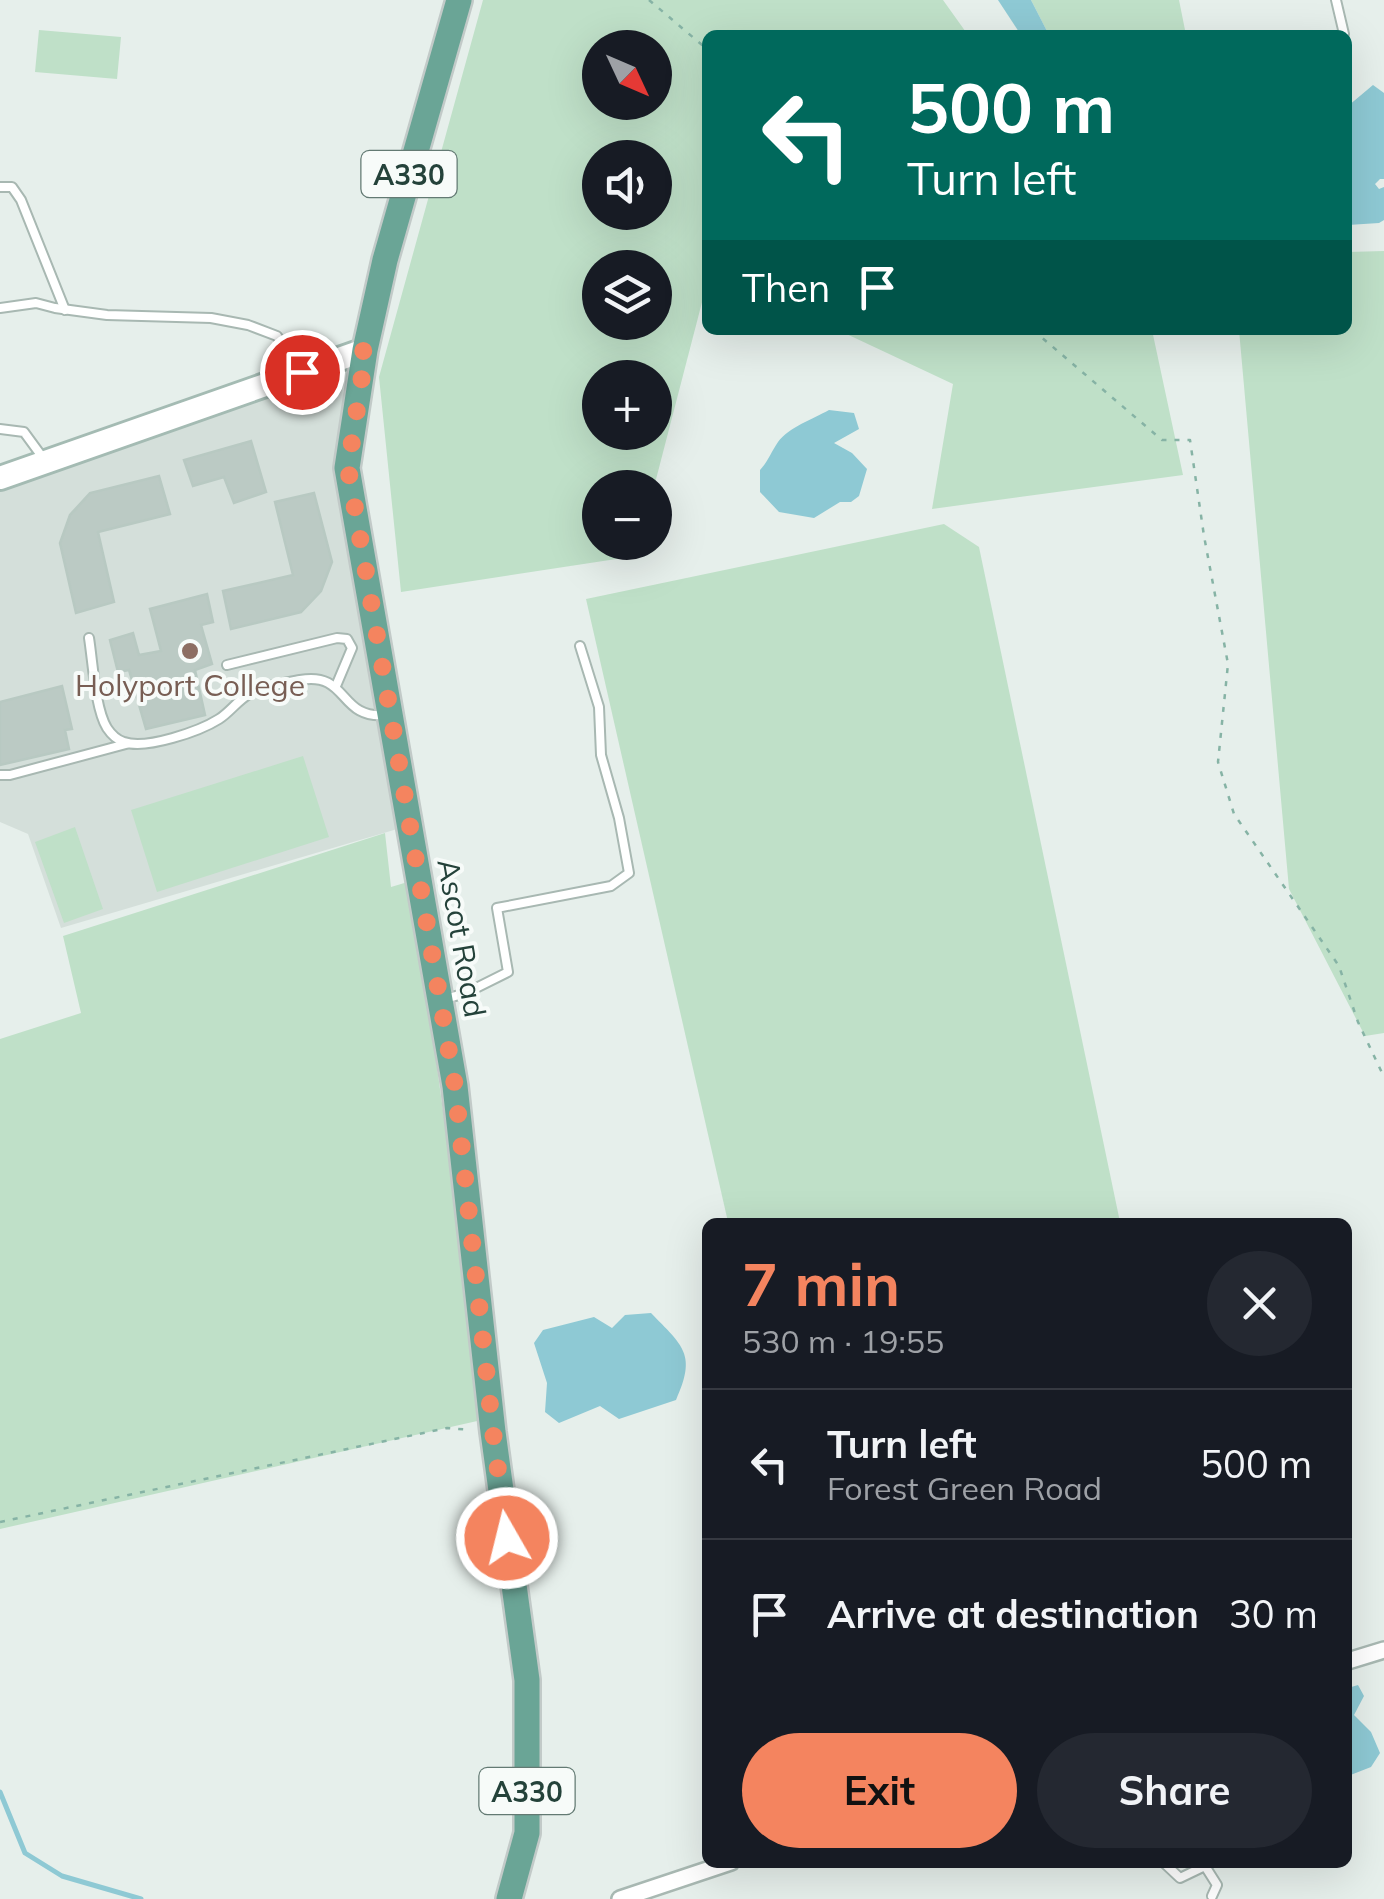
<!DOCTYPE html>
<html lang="en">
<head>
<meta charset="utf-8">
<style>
	:root { --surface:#171b24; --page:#242831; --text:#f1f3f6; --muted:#9ea1a6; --line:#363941; --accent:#f4845f }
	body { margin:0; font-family:Mulish,sans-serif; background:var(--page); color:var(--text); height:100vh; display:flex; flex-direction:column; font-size:38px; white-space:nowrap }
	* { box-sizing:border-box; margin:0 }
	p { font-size:32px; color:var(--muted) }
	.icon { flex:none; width:55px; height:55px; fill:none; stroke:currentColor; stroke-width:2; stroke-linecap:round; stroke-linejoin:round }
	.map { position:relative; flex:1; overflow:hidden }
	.sheet { position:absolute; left:702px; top:1218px; width:650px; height:650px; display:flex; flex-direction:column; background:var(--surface); border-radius:15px; box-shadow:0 10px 40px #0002 }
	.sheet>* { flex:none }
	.guide { position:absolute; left:702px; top:30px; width:650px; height:305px; border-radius:15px; box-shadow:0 10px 40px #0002; background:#00695c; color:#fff; overflow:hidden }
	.needle { width:65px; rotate:134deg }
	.tools { position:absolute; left:582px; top:30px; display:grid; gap:20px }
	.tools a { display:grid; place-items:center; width:90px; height:90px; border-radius:50%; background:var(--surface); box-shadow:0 10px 40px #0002; font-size:50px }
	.pin { position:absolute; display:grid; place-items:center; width:85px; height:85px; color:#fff; margin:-42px; border:5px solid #fff; border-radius:50%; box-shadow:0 2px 10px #0007 }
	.me { position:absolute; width:110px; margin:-55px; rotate:352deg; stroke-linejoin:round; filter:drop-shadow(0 0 8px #0008) }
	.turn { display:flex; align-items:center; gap:35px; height:210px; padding:0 40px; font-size:45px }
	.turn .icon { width:130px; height:130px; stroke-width:2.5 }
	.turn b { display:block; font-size:70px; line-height:85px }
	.then { display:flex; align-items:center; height:95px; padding:0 40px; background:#0003; gap:20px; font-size:38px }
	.round { display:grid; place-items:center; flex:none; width:105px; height:105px; border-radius:52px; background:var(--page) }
	.head { display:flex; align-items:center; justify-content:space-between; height:170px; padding:0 40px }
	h1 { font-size:60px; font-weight:700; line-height:75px; color:var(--accent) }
	.button { display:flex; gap:20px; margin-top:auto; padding:20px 40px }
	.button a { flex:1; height:115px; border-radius:60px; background:var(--accent); color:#111; font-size:40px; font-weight:700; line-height:115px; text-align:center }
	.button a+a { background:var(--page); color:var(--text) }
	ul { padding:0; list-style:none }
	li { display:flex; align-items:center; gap:30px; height:150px; padding:0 40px; border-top:2px solid var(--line) }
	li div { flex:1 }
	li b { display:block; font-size:38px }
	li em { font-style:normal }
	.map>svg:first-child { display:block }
	.built { fill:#d4dfda }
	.green { fill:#bfe0c8; fill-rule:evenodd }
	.water { fill:#8ec9d4 }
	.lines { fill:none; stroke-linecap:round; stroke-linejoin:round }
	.stream { stroke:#8ec9d4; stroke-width:5 }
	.building { fill:#bbcac4; stroke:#b8c9c2; stroke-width:2.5 }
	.service-casing { stroke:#a8b8b2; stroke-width:12 }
	.minor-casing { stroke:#a8b8b2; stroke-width:20 }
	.secondary-casing { stroke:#a4bbb3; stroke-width:28 }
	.primary-casing { stroke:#c2cac8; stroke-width:30 }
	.path { stroke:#86b3a5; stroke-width:2.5; stroke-dasharray:5 8; stroke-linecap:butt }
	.service { stroke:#fff; stroke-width:8 }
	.minor { stroke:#fff; stroke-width:15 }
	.secondary { stroke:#fff; stroke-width:22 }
	.primary { stroke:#6aa596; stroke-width:25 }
	.route { stroke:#f4845f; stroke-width:18; stroke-dasharray:0 32.4 }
	.education-dot { fill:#8d6e63; stroke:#f7fbf9; stroke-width:4 }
	.labels { text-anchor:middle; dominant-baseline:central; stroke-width:8; stroke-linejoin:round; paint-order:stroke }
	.shield { fill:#f7fbf9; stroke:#637a73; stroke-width:2.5 }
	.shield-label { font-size:28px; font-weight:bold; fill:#24423a }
	.education-label { font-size:30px; fill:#785e54; stroke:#f7fbf9 }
	.street-label { font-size:30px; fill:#24423a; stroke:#f7fbf9 }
</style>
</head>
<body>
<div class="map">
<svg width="1384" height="1899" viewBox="0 0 1384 1899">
	<rect width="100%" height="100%" fill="#e6efeb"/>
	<path class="built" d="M306 382 342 387 404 827 61 928 28 834 0 822V481Z"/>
	<g class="green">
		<path d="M483 0H943L968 35H708L707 283 654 487 600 488V542L640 543 636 556 401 592 379 377ZM600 48H655V102H600ZM600 158H655V212H600ZM600 268H655V322H600ZM600 378H655V432H600Z"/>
		<path d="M1031 0H1179L1186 35H1049Z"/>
		<path d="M39 30 121 37 117 79 35 72Z"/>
		<path d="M1384 251V1033L1365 1036 1289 889 1239 330H1348V252Z"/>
		<path d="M838 330H1152L1183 475 932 509 953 384Z"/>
		<path d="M944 524 979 547 1120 1222H728L586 599Z"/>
		<path d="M303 756 329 837 157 892 131 810Z"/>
		<path d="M75 827 103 909 64 923 35 842Z"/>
		<path d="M385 833 391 887 411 881 486 1419 0 1529V1039L81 1013 63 936Z"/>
	</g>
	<g class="water">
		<path d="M998 0H1031L1049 35H1021Z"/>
		<path d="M1373 85 1384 93V179H1380L1375 184 1379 189 1384 187V220L1379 223 1348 225V106Z"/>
		<path d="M829 410 854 413 859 429 834 443 852 453 867 469 859 496 851 502H840L814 518 779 512 760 492V470C769 460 771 452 778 442 789 427 813 419 829 410Z"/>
		<path d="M651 1313C683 1346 697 1354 676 1400L619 1419 600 1406 559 1423 545 1412 547 1383 534 1343 543 1330 594 1317 612 1328 625 1315Z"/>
		<path d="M1358 1685 1364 1696 1354 1715 1371 1732 1380 1753 1371 1767 1348 1776V1688Z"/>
	</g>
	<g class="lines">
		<path class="stream" d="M0 1792 25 1853 62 1876 141 1899"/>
	</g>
	<g class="building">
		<path d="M251 441 266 492 234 503 224 477 193 486 184 460Z"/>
		<path d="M159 476 170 514 98 532 114 602 76 613 60 543 70 515 90 493Z"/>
		<path d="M314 493 332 562 321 591 301 612 231 629 223 591 293 575 275 502Z"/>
		<path d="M207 594 213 622 201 625 212 664 195 670 205 715 146 729 129 670 118 672 110 640 133 633 139 655 161 651 150 609Z"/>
		<path d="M62 686 72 729 65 730 69 749 0 765V702Z"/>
	</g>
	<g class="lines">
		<g class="service-casing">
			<g id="service">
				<path d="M1336 0 1344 34"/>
				<path d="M0 187H12L21 200 65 310"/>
				<path d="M0 308 36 303 55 308 107 315 211 318 248 325 277 336 299 369"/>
				<path d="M0 429 24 432 43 458"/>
				<path d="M89 638C93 663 95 708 107 728 111 734 117 740 124 742 146 750 200 731 219 719 230 712 237 701 249 694 263 686 283 683 300 680 349 671 338 720 386 715"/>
				<path d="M227 665 337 638 347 639 352 648 336 686"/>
				<path d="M0 775H10L126 744"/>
				<path d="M445 999 466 993 508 972 497 908 611 886 629 873 619 818 601 755 599 707 580 646"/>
				<path d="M1163 1862 1180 1878 1205 1866 1217 1885 1212 1896"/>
			</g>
		</g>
		<g class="minor-casing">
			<g id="minor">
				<path d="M1348 1661 1384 1650"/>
				<path d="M620 1899 731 1862"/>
			</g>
		</g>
		<g class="secondary-casing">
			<path id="secondary" d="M0 478 365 350"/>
		</g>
		<g class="primary-casing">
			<path id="primary" d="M459 0 385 260 365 350 347 468 455 1086 493 1432 527 1680V1833L509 1899"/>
		</g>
		<g class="path">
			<path d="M649 0 708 50"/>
			<path d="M1033 330 1162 440H1190L1204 536 1228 664 1218 762 1234 814 1339 966 1358 1022 1384 1077"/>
			<path d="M0 1522 447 1428 471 1430"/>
		</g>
		<use href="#service" class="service"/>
		<use href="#minor" class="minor"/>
		<use href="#secondary" class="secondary"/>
		<use href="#primary" class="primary"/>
	</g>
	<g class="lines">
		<path class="route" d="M302 372 366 350 348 468 455 1086 493 1432 507 1538"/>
	</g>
	<circle class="education-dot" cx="190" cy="651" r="10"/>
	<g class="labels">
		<g class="shield">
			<rect x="361.5" y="151" width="95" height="46" rx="8"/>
			<rect x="479.5" y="1768" width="95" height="46" rx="8"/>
		</g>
		<g class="shield-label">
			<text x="409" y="174">A330</text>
			<text x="527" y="1791">A330</text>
		</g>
		<g class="education-label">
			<text x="190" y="685">Holyport College</text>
		</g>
		<g class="street-label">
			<text transform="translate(462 938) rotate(80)">Ascot Road</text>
		</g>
	</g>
</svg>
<div class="tools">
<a><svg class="needle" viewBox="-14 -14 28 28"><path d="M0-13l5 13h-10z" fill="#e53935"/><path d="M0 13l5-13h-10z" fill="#9ea1a6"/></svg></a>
<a><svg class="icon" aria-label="sound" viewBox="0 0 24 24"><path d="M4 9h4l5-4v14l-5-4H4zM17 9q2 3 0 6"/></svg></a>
<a><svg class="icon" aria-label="layers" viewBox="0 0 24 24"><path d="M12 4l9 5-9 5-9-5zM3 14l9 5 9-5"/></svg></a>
<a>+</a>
<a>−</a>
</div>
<div class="pin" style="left:302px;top:372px;background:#d93025"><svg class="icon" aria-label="arrive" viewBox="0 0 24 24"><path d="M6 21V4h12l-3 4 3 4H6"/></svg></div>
<svg class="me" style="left:507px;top:1538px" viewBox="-20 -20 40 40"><circle r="17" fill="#f4845f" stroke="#fff" stroke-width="3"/><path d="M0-11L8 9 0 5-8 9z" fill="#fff"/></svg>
<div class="guide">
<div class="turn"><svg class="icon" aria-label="left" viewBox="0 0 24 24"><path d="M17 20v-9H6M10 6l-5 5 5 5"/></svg><div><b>500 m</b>Turn left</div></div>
<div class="then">Then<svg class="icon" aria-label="arrive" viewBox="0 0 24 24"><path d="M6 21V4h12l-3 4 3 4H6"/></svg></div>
</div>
<section class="sheet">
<div class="head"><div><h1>7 min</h1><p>530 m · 19:55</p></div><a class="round"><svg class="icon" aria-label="close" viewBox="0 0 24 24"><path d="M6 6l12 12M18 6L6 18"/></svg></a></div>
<ul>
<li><svg class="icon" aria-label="left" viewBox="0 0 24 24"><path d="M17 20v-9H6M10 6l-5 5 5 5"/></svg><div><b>Turn left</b><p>Forest Green Road</p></div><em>500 m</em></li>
<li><svg class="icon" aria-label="arrive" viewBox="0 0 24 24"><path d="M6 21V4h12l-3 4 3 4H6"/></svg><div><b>Arrive at destination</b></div><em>30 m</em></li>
</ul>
<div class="button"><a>Exit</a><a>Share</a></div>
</section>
</div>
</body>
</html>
